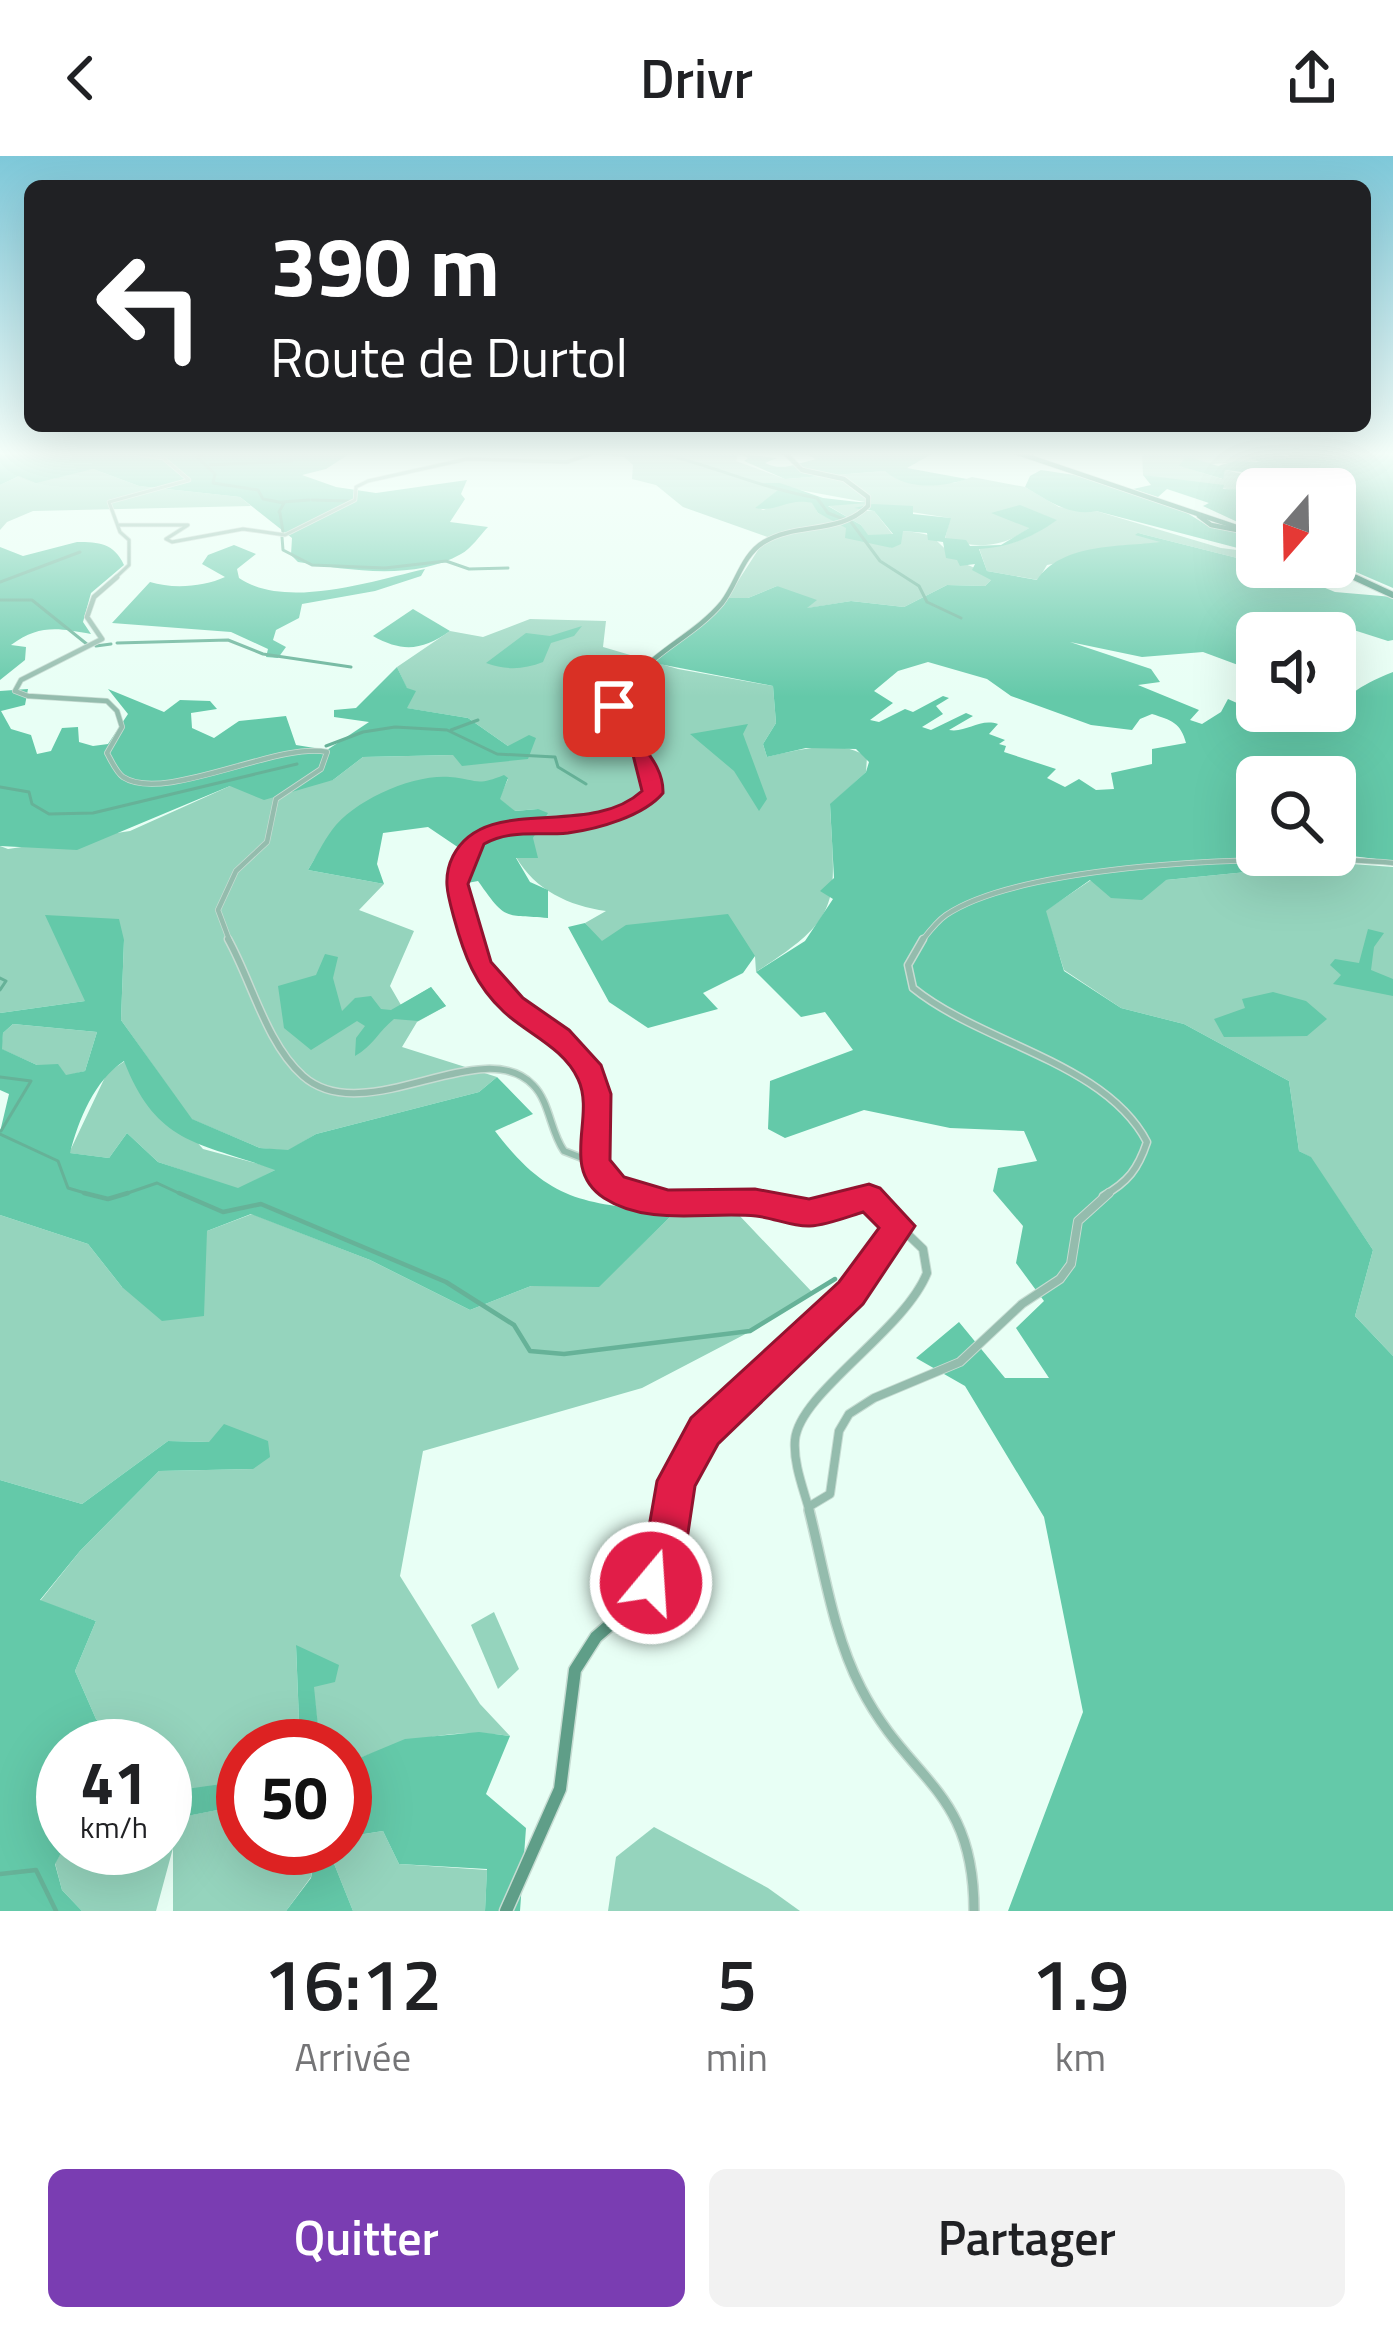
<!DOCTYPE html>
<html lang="fr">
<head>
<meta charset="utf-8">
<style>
	:root { --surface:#fff; --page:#f2f2f2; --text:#202124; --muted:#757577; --accent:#7a3db2 }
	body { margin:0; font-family:"Titillium Web",sans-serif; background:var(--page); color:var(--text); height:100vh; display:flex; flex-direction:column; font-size:45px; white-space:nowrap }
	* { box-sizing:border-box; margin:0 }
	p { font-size:39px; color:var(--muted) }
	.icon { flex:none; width:66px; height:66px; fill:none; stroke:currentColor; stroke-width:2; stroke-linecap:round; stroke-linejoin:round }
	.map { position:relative; height:1755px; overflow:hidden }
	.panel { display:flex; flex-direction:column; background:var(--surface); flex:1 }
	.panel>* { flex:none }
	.hud { position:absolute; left:24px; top:24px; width:1347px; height:252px; border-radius:18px; box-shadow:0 12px 48px #0002; background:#202124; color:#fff; overflow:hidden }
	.needle { width:78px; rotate:200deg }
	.tools { position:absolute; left:1236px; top:312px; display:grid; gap:24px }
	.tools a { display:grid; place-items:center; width:120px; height:120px; border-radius:18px; background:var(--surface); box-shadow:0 12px 48px #0002; font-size:60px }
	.speed { position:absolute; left:36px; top:1563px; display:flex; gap:24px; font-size:60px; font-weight:700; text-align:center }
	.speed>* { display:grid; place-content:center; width:156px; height:156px; border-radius:50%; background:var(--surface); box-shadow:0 12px 48px #0002; line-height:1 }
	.speed small { font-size:30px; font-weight:400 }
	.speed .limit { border:18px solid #d22; background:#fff; color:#111 }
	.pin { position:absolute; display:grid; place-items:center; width:102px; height:102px; color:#fff; margin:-51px; border-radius:24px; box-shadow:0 6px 18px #0006 }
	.me { position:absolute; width:132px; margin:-66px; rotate:18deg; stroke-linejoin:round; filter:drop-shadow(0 0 9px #0008) }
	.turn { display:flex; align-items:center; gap:42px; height:252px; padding:0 48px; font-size:54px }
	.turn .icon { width:156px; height:156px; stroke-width:2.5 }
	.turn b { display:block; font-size:84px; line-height:102px }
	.eta { display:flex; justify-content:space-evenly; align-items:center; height:204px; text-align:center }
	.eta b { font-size:72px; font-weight:600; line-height:84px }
	.cta { display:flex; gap:24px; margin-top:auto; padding:24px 48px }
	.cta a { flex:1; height:138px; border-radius:18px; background:var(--accent); color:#fff; font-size:48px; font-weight:600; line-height:138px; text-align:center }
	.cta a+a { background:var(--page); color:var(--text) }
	header { display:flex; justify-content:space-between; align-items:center; height:156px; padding:0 48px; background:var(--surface); font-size:54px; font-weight:600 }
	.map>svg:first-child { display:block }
	.green { fill:#95d4bd }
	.forest { fill:#64c9a9; fill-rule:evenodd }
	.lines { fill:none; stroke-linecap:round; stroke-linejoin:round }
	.stream-far1 { stroke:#66b298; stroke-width:3 }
	.stream { stroke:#66b298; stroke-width:4.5 }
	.tertiary-far4-casing { stroke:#c6dcd2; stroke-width:4.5 }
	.tertiary-far3-casing { stroke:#c6dcd2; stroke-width:6 }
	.tertiary-far2-casing { stroke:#c6dcd2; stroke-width:9 }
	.tertiary-far1-casing { stroke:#c6dcd2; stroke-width:10 }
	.tertiary-casing { stroke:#c6dcd2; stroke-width:12 }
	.secondary-far4-casing { stroke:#c6dcd2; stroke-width:6 }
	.secondary-far3-casing { stroke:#c6dcd2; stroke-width:9 }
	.secondary-far2-casing { stroke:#c6dcd2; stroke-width:10 }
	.secondary-far1-casing { stroke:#c6dcd2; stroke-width:12 }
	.secondary-casing { stroke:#c6dcd2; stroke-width:15 }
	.primary-far1-casing { stroke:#c6dcd2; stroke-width:6 }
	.primary-casing { stroke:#c6dcd2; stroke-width:8 }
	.tertiary-far4 { stroke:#94bcad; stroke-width:3 }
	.tertiary-far3 { stroke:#94bcad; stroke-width:4.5 }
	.tertiary-far2 { stroke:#94bcad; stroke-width:6 }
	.tertiary-far1 { stroke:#94bcad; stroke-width:8 }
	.tertiary { stroke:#94bcad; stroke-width:9 }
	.secondary-far4 { stroke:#5f9e88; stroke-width:4.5 }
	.secondary-far3 { stroke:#5f9e88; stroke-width:6 }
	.secondary-far2 { stroke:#5f9e88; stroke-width:8 }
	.secondary-far1 { stroke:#5f9e88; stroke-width:9 }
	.secondary { stroke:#5f9e88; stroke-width:12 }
	.primary-far1 { stroke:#33886e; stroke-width:4.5 }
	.primary { stroke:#33886e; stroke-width:6 }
	.route { fill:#e11d48; stroke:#92132f; stroke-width:3 }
</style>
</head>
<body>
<header><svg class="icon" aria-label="back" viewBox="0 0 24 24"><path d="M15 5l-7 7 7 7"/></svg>Drivr<svg class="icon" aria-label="share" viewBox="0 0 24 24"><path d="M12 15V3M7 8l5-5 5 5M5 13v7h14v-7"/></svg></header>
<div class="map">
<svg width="1393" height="1755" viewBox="0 0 1393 1755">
	<rect width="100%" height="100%" fill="#e8fff5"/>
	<g class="green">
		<path d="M594 295 738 299 736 305 785 323 885 315 954 327 972 321 1025 331 1059 351 1096 355 1221 392 1253 396 1257 407 1138 377 1164 387 1047 409 1038 424 987 415 979 392C1008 391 1031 382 1056 364L1020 350 1029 372C1003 392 977 393 945 383L950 362 872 350 857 355H874L893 379H867L861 369 827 349 865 346 767 328 779 334 757 351 763 354 795 343 813 347 818 357 892 392 902 375C940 378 930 382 956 402 967 411 977 410 992 423L985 430 947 429 904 451 851 445 803 453 777 430 748 442H727L760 391 773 383 683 351 656 329 632 323 633 309 624 301 589 298Z"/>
		<path d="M1142 295H1245L1246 301 1260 305 1180 310 1222 323 1225 314 1266 323 1334 328 1331 333 1271 329 1233 334 1143 319Z"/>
		<path d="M93 313 139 330 240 341 251 350 33 355 7 366 0 374V329L19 320Z"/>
		<path d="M530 463 606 465 603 491 678 513 773 530 776 567 763 588 767 601C797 594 841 582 867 601L866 616 830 649C835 747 844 760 756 816L755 800 601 786 585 767 606 755C569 750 535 734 516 701L533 682 538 653 514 655 499 643 508 623C500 625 489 629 480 629 468 629 456 621 443 622 375 628 341 658 308 714L384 728 359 754 414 775 390 830 401 849 431 831 446 850 417 866 402 891 497 921 479 936 316 978 288 995 260 992 191 963 121 864 124 784 85 845 0 857V690L8 693 130 675 230 630 333 624 363 601 453 599 508 590 468 562 406 552 407 533 397 511 450 475 483 481Z"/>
		<path d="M1338 707 1393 711V1200L1355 1160 1373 1094 1310 1001 1299 995 1289 925 1184 868 1121 852 1064 814 1045 755 1091 724H1166Z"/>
		<path d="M13 868 97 876 85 915 66 920 58 909H37L1 893 3 877Z"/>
		<path d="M125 905 203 993 277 1013 238 1033 158 1006 127 977 109 1002 69 997 107 917Z"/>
		<path d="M674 1057 738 1058 812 1136 755 1173 642 1232 423 1295 400 1420 480 1548 510 1580C450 1571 400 1585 345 1608V1590H320L313 1530 296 1490 300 1590H243V1625L167 1638 165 1590H122L96 1563 75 1515 96 1465 40 1445 80 1395 159 1315 253 1313 209 1286 168 1285 82 1348 0 1324V1059L88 1088 122 1131 207 1075 252 1058 370 1104 470 1154 531 1130H599Z"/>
		<path d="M494 1456 519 1513 498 1533 471 1469Z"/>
		<path d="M243 1649V1692H317L311 1721 286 1755H173V1692L156 1755H82L62 1734 55 1707 64 1692H165V1671L176 1662Z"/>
		<path d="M654 1671 768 1732 800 1755H608L616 1701Z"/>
		<path d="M383 1675 399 1708 487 1714 485 1755H353L331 1700 337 1692H345V1681Z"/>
	</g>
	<g class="forest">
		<path d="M0 295H354L326 313 302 319 336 331 376 337 467 324 461 338 465 343 450 366 488 371C480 379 471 393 461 398 414 425 348 414 298 406L291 399 292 382 240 341 139 330 93 313 36 327 19 320 0 329Z"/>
		<path d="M799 295H937L907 312 967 323C940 332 906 334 885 315L785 323 744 305 748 302 740 298 777 302 765 307C783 316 797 307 816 303Z"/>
		<path d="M1245 295H1270L1290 302 1285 295H1393V432L1335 407 1333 328 1247 322 1242 316 1225 314 1223 323 1179 310 1186 300 1218 310 1235 305 1259 306 1245 300Z"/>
		<path d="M1041 314 1088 321 1176 350 1208 370 1257 381V403L1253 396 1096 355C1070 361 1047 344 1025 331L1030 320Z"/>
		<path d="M1143 319 1224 329 1223 333C1250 335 1275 330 1303 333H1257V375L1203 350 1209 347 1167 333 1158 341 1133 333 1151 329Z"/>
		<path d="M763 327H780L823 342 867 347 828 350 861 369 868 379 893 378 874 355 854 352 873 348 913 350V358L951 362 945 382 966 384 970 390 1001 389 1029 372 991 357 1020 349 1057 364C1032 382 1009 391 979 393L987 415 1037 424C1061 387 1121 391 1160 386L1135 379 1138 377 1257 407V411H1286L1284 415 1335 436 1393 441V484L1388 485 1338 469 1308 477 1253 456 1239 483 1257 487V516L1203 496 1142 501 1070 486 1151 513 1160 526 1138 529 1199 554 1190 564 1202 568 1221 556 1228 543 1299 575 1312 559 1322 562C1351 540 1354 531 1393 516V705L1335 698V621H1257V699H1335L1338 707 1166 724 1142 744 1111 742 1090 724 1046 755 1064 815 1121 852 1184 868 1289 925 1299 995 1311 1001 1373 1094 1355 1160 1393 1200V1755H1008L1083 1556 1044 1361 965 1230 916 1202 959 1166 1005 1222H1049L1016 1172 1044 1145 1016 1107 1023 1070 993 1035 998 1012 1037 1005 1024 975 950 972 864 954 785 982 768 973 770 925 853 894 825 856 801 861 756 816 805 785 833 743 820 735 834 722 830 648 866 616 869 606 856 593 806 592 767 601 763 588 776 567 773 530 654 507 727 442H748L777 430 817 444 807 452 851 445 904 451 947 429 985 430 991 424 972 414 975 408 960 410 957 404 946 402 943 386 928 384 927 377 903 375 901 388 892 392 845 382 846 372 818 357 812 347C788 341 776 357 755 352L778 334ZM928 506 987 523 1011 540 1091 569 1132 574 1140 563 1152 558C1171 564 1181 567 1186 587L1152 593V608L1111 617 1114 633 1096 634 1079 623 1065 631 1047 622 1056 613 1004 596 1006 590 999 588 1005 584 989 578 998 568C979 562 967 577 949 574L973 560 966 557 931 574 922 571 943 558 936 550 949 542 943 540 913 556 905 553 879 566 870 564 893 547 874 535 898 515Z"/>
		<path d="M77 386C99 386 114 387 124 409L91 437 83 466 91 478C59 472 39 468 11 489L26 491 25 504 0 524V391L23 400Z"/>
		<path d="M234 389 256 398 237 413 239 422C285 454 372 425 425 413L421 420 375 435 302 448 299 462 276 474 273 484 286 491 278 502 266 501 268 493 231 476 112 467 150 426C172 433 204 431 225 421L202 408 208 399Z"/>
		<path d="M413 453 450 475C423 494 403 497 373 480Z"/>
		<path d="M582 470 574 480 551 487 543 506C523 514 505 514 486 507L526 477 550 480Z"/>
		<path d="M397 511 407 532 416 535 407 552 468 562 508 590 529 579 536 582 528 603 462 610 453 599 363 601 333 624 264 644 230 630 77 694 0 690V535L28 533 25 549 1 555 11 573 31 579 37 598 51 595 62 572 78 571 79 586 93 590 108 588 128 558 108 533 164 556 180 544 210 545 217 553 191 557 192 572 214 582 239 565 286 560 296 589 327 594 369 566 334 561V554L356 552Z"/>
		<path d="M748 568 743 578 767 643 759 655 734 615 690 578Z"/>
		<path d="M504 619 508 622 500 643 515 655 538 653 548 657 533 682 538 702H516L530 726 548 734V762C503 758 507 766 478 725L462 728V694L428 671 383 677 377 708 384 728 308 714C316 701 323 686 332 674 354 644 413 618 450 621 477 623 475 631 504 619Z"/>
		<path d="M728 758 755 800 743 817 703 837 718 853 648 872 609 846 568 771 585 767 602 785 626 769Z"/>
		<path d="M45 759 119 763 124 784 121 864 192 963 260 992 288 994 316 978 479 936 497 921 533 958 495 975C552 1050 587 1046 674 1057L599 1131 531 1130 470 1154 370 1104 251 1058 207 1075 204 1160 162 1165 122 1131 88 1088 0 1059V976L9 938 0 934V857L85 845ZM13 868 97 876 85 915 66 919 58 908 37 909 2 893 3 877ZM124 905C157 990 200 986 275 1014L238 1032 158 1006 127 977 109 1002 70 997C79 963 94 925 124 905Z"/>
		<path d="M1368 773 1384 777 1374 791 1371 814 1393 823V840L1333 828 1341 819 1330 809 1335 803 1359 807Z"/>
		<path d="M325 798 338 801 333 822 342 855 355 842 371 840 381 853 391 854 431 831 446 850 418 865 394 863C379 875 372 891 355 900L356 882 365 870 357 865 311 894 284 872 278 830 316 819Z"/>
		<path d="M1273 836 1306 845 1327 863 1307 880 1224 881 1214 863 1245 852 1242 843Z"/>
		<path d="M224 1268 268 1285 270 1301 253 1313 159 1315 80 1395 40 1444 96 1465 75 1515 96 1563 122 1590H63L64 1692 55 1708 62 1734 82 1755H0V1324L82 1348 168 1285 209 1286Z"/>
		<path d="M296 1489 339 1509 335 1526 314 1531 320 1590H300Z"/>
		<path d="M479 1576 510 1580 486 1638 526 1672 520 1755H485L487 1713 399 1708 383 1675 345 1681V1608L405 1583Z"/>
		<path d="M243 1625V1649L177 1662 165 1671V1636Z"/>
		<path d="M317 1692H337L331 1700 353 1755H286L311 1722Z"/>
	</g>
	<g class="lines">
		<g class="stream-far1">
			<path d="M198 295 201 299 197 301 215 318 213 327 258 334 263 343 284 347 279 356"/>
			<path d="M652 295C709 308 760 332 817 342L828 357 846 364"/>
			<path d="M210 309 292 305"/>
			<path d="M312 344 349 345"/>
			<path d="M282 346 309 344"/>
			<path d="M280 357 283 376"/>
			<path d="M851 366 880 405 919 430 927 446 961 462"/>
			<path d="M282 381 283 394 312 409 385 412 446 405 469 413 508 412"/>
			<path d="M0 426 80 396"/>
			<path d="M0 444H32L88 489"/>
			<path d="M117 487 228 484 263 498 351 511"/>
			<path d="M96 490 111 488"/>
			<path d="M451 574 478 564"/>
			<path d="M326 590 363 576 395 571 447 574 497 598 555 601 558 611 586 628"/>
			<path d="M0 631 29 636 32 648 49 658 93 657 297 608"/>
			<path d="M0 822 6 825 0 834"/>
			<path d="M0 921 31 925 1 975"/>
			<path d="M0 978 58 1005 68 1032 95 1040"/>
			<path d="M119 1040 157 1027 185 1040"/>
		</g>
		<g class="stream">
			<path d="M84 1037 108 1043 128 1037"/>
			<path d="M179 1037 223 1056 261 1048 446 1126 514 1169 530 1195 564 1198 750 1175 835 1123"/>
			<path d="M0 1718 36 1714 56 1755"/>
		</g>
		<g class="tertiary-far4-casing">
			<g id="tertiary-far4">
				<path d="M119 369H188L166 383 172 386 243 373 285 379 355 344 356 331 368 325 467 303 567 306 600 295"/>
				<path d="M113 424 129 409V384L120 376 109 346 189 324 163 302 117 295"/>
			</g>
		</g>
		<g class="tertiary-far3-casing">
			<g id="tertiary-far3">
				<path d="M117 421 94 441 87 461 102 483 21 524 15 535 28 540 107 545 117 555 122 571 107 597C111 604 116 616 123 621 164 648 279 585 327 596L321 613 276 643 267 686 236 715 218 754 230 786"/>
				<path d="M921 786C928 777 936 766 946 759 1027 704 1293 698 1393 707"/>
			</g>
		</g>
		<g class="tertiary-far2-casing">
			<g id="tertiary-far2">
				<path d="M228 783C252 826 266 887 303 920 365 975 482 876 533 929 550 946 550 975 564 995L595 1007"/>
				<path d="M923 783 908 809 913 832C982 888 1105 906 1147 986 1138 1013 1128 1026 1103 1040"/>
			</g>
		</g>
		<g class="tertiary-far1-casing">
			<g id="tertiary-far1">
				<path d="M810 1350 830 1338 839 1275 849 1258 874 1242 960 1206 1022 1148 1060 1123 1071 1108 1078 1065 1109 1037"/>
				<path d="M810 1357C804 1334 793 1308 795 1284 799 1237 904 1175 927 1117L923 1093 899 1070"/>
			</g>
		</g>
		<g class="tertiary-casing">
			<path id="tertiary" d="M809 1354C824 1413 833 1478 861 1532 909 1626 974 1632 974 1755"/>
		</g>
		<g class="secondary-far4-casing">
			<path id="secondary-far4" d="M633 585 613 559C629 504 689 487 722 447 737 428 742 399 764 386 797 366 839 379 868 350V341L844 323 802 314 783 295"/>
		</g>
		<g class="secondary-far3-casing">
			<path id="secondary-far3" d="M473 786 456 728 463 702 476 683 501 671 569 670 639 649 650 641 651 618 630 582"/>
		</g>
		<g class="secondary-far2-casing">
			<path id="secondary-far2" d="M472 783C492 856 566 863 591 919 615 970 563 1018 641 1040"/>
		</g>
		<g class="secondary-far1-casing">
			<path id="secondary-far1" d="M630 1037 668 1047 755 1046 809 1057 869 1042 899 1070C883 1092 868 1118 850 1138 787 1207 686 1258 671 1357"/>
		</g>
		<g class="secondary-casing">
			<path id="secondary" d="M506 1755 560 1633 575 1514 596 1481 642 1441 655 1420 665 1397 672 1354"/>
		</g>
		<g class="primary-far1-casing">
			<g id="primary-far1">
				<path d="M1012 295 1257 378"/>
				<path d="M1199 360 1211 369 1237 374"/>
				<path d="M1332 411 1361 424"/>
			</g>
		</g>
		<g class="primary-casing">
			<path id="primary" d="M1354 421 1393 439"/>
		</g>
		<use href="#tertiary-far4" class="tertiary-far4"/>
		<use href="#tertiary-far3" class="tertiary-far3"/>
		<use href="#tertiary-far2" class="tertiary-far2"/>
		<use href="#tertiary-far1" class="tertiary-far1"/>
		<use href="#tertiary" class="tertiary"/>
		<use href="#secondary-far4" class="secondary-far4"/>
		<use href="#secondary-far3" class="secondary-far3"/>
		<use href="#secondary-far2" class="secondary-far2"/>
		<use href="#secondary-far1" class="secondary-far1"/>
		<use href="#secondary" class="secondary"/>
		<use href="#primary-far1" class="primary-far1"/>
		<use href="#primary" class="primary"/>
	</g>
	<linearGradient id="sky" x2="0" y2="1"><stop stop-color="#7ec8d9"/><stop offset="0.55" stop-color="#f5fffa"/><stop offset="1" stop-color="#f5fffa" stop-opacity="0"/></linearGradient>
	<rect width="1393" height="541" fill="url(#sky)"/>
	<path class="route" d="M607 546 623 550C625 582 664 600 663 637 644 660 598 673 568 677 537 680 512 673 484 688L468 728 491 806 523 842 569 874 601 909 611 938 610 1004 624 1021 668 1034 755 1033 809 1043 869 1028 880 1032 915 1070 863 1148 718 1288 695 1330 685 1397 665 1442 651 1448 636 1442 630 1427 645 1394 657 1325 691 1262 839 1126 879 1072 863 1056C847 1061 827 1069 810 1070 793 1071 774 1062 756 1060 707 1055 649 1071 604 1042 559 1012 596 961 578 923 564 892 528 878 504 856 475 829 464 799 454 762 448 740 442 722 453 700 486 636 588 684 642 635L633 599 604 559Z"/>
</svg>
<div class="tools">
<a><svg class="needle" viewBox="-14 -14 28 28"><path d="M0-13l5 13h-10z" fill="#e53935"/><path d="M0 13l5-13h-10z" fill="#757577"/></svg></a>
<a><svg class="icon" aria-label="sound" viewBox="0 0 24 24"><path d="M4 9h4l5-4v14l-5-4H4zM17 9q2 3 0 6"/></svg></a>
<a><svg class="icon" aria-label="search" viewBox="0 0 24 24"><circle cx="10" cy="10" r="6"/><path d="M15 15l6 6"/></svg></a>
</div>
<div class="speed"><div>41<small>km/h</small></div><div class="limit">50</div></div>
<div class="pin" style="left:614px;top:550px;background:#d93025"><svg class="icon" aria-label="arrive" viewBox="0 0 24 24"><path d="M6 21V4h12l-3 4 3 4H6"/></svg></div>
<svg class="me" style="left:651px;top:1427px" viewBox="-20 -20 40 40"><circle r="17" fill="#e11d48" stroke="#fff" stroke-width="3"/><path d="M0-11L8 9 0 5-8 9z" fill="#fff"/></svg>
<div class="hud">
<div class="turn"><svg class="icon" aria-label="left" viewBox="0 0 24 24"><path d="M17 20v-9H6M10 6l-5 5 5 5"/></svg><div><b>390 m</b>Route de Durtol</div></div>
</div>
</div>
<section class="panel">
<div class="eta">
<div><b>16:12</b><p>Arrivée</p></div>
<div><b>5</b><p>min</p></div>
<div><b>1.9</b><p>km</p></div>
</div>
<div class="cta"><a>Quitter</a><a>Partager</a></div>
</section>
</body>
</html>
